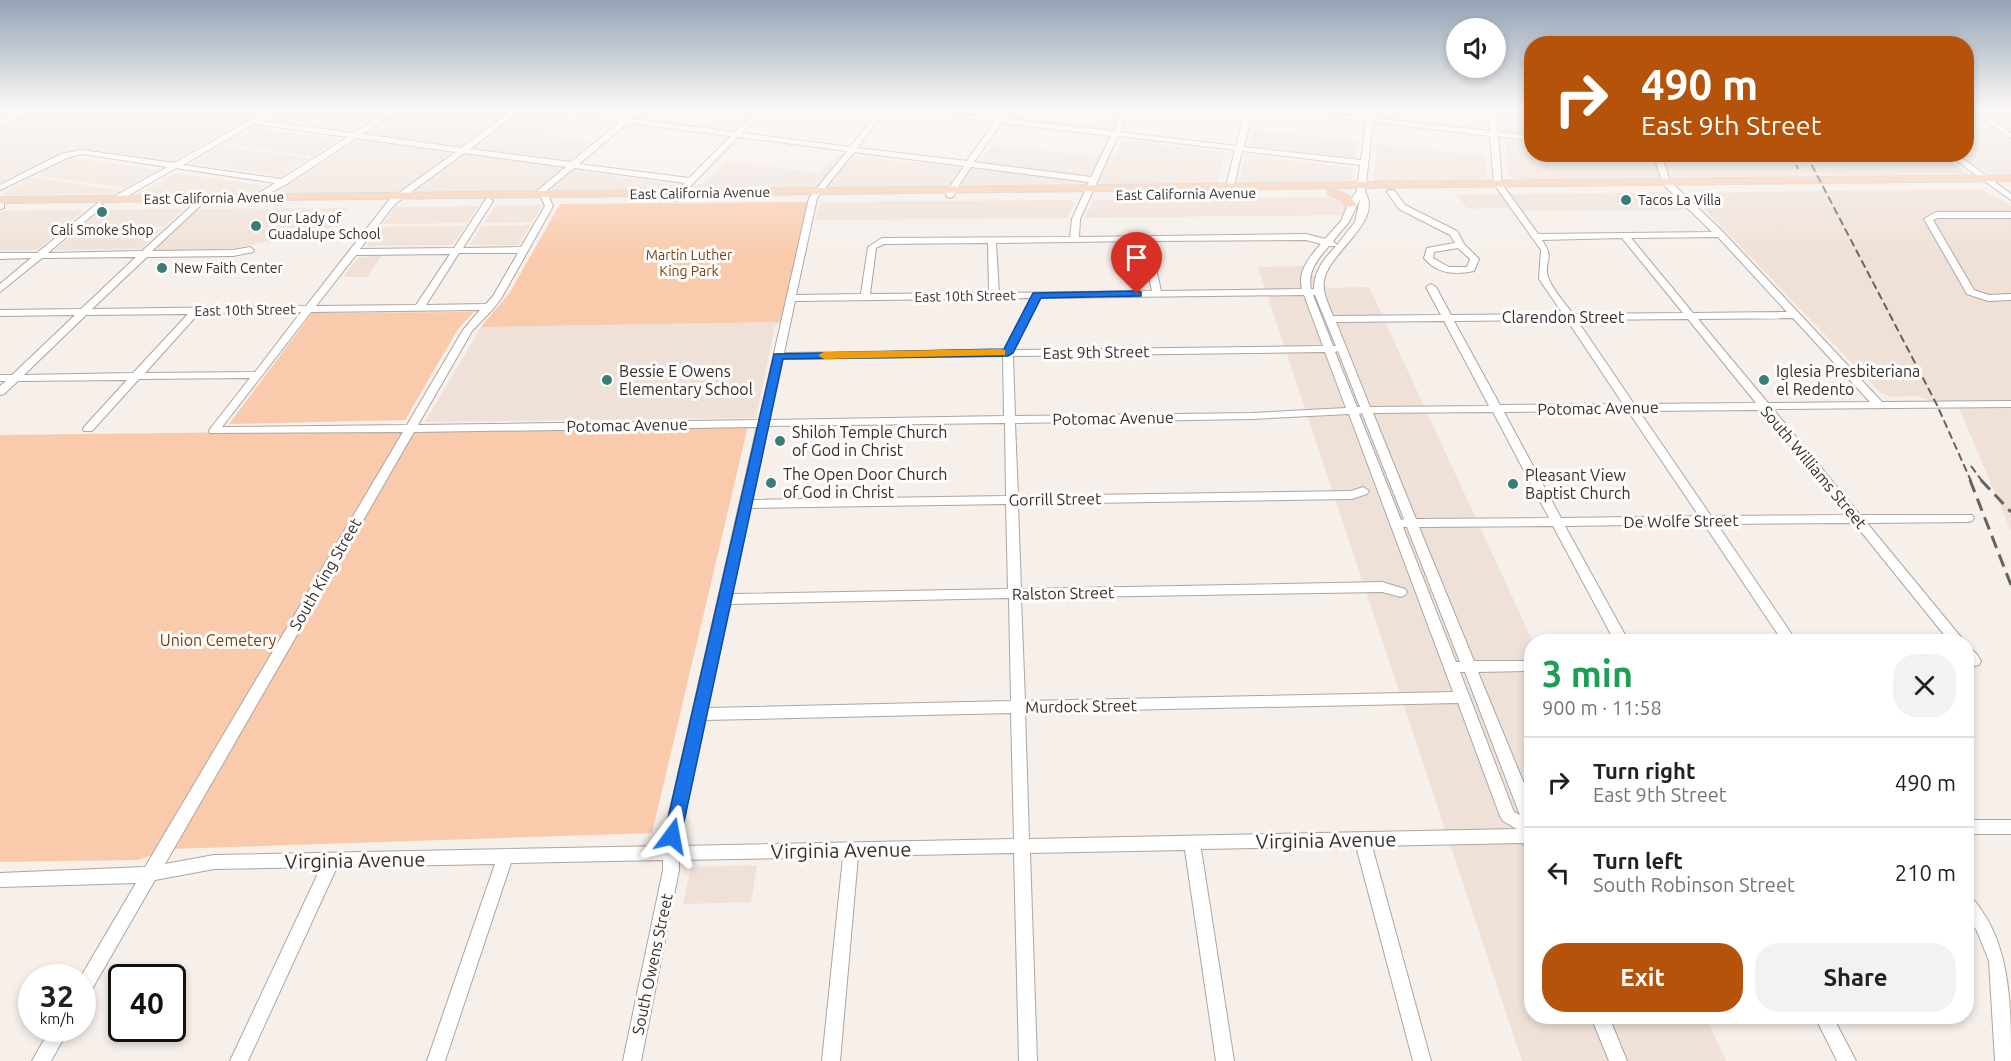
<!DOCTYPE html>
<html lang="en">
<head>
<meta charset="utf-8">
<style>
	:root { --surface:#fff; --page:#f2f2f2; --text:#202124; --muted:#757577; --line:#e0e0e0; --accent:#b45309 }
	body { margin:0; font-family:Ubuntu,sans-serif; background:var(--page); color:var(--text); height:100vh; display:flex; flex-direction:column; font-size:22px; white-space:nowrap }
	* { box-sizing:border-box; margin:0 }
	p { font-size:20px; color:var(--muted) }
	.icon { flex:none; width:33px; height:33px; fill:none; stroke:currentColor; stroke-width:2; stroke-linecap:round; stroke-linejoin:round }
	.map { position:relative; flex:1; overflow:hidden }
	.drawer { position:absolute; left:1524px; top:634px; width:450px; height:390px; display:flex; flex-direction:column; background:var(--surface); border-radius:24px; box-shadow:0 3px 9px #0003 }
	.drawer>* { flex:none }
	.banner { position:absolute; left:1524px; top:36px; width:450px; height:126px; border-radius:24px; box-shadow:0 3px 9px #0003; background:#b45309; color:#fff; overflow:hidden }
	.fabs { position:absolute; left:1446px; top:18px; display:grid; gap:12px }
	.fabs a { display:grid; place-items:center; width:60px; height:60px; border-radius:50%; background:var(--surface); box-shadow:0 3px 9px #0003; font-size:30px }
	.speed { position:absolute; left:18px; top:964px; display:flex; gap:12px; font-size:30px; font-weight:700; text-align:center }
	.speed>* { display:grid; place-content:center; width:78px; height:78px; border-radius:50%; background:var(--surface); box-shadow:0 3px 9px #0003; line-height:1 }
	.speed small { font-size:15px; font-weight:400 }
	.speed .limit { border:3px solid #111; border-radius:9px; background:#fff; color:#111 }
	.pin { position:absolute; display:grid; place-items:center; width:51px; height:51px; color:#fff; margin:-62px -26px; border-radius:50% 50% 50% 0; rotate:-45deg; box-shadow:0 0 6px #0007 }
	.pin .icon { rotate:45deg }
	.me { position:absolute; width:66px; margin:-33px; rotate:13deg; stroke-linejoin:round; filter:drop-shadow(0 0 4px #0008) }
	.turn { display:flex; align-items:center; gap:21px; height:126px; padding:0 18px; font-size:27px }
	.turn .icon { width:78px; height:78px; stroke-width:2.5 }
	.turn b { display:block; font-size:42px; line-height:51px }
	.round { display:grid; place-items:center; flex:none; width:63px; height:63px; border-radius:24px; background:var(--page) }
	.head { display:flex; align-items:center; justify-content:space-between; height:102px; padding:0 18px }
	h1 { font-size:36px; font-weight:700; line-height:45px; color:#1e9e55 }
	.button { display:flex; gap:12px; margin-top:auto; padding:12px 18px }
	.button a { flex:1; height:69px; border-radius:24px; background:var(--accent); color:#fff; font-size:24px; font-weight:700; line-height:69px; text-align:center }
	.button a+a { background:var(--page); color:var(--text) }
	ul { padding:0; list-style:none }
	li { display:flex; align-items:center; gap:18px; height:90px; padding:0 18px; border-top:2px solid var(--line) }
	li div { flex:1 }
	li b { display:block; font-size:22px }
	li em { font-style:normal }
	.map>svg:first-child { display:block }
	.built { fill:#efe1d7 }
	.green { fill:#f9caab }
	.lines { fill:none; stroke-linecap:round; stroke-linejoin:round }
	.minor-casing { stroke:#aca6a1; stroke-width:2 }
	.major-casing { stroke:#cecdcd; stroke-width:2 }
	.minor { fill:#fff; fill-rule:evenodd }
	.major { fill:#f8cbaa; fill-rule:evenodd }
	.rail-far1 { stroke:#66625f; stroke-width:2; stroke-dasharray:8 4; stroke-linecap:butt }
	.rail { stroke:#66625f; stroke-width:3; stroke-dasharray:13 7; stroke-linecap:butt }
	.route { fill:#1a73e8; stroke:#114b97; stroke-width:1.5 }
	.slow { fill:#f59e0b }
	.poi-dot { fill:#387e76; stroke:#fffdfc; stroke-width:2 }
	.labels { text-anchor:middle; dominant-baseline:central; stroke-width:6; stroke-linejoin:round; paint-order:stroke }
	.far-street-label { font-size:14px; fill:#33302e; stroke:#fffdfc }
	.far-poi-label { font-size:14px; fill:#33302e; stroke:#fffdfc; text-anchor:start }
	.far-park-label { font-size:14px; fill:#7a3f0a; stroke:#fffdfc }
	.street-label { font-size:16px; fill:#33302e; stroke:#fffdfc }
	.poi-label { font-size:16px; fill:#33302e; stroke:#fffdfc; text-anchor:start }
	.park-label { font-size:16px; fill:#7a3f0a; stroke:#fffdfc }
	.near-street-label { font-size:20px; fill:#33302e; stroke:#fffdfc }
</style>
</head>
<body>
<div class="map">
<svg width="2011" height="1061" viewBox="0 0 2011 1061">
	<rect width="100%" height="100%" fill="#f6efea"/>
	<g class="built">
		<path d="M39 109 146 110 265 109 170 163 83 150 0 186V128Z"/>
		<path d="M286 109H567L562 118 542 134 592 141 561 169 675 184H703L726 161 819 173 838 154 975 169 993 145 1114 158 1122 140 1225 152 1216 183 277 193 367 133 268 119Z"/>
		<path d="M1502 109H1531L1532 154H1943L1969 174 1514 179 1509 176Z"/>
		<path d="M1967 109H2011V173L1987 172 1958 155 1966 154Z"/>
		<path d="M254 128 339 139 313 156 225 144Z"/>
		<path d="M1253 129 1356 141 1354 158 1248 146Z"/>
		<path d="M1377 144 1485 156 1487 181 1374 182Z"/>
		<path d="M222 146 309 158 281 176 192 163Z"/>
		<path d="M1246 155 1353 168 1351 182 1238 183Z"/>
		<path d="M71 157 158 170 125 188 37 175Z"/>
		<path d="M175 173 265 186 253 194H138Z"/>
		<path d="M32 177 121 191 115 194 0 195Z"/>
		<path d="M1980 189 2011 205V531L1960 410 1917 396 1892 397 1881 393 1689 193Z"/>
		<path d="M1668 192 1689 210 1524 211 1507 208 1467 209 1458 195Z"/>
		<path d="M1331 197 1347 204 1342 215 1085 218 1093 201 1097 200Z"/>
		<path d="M1069 200 1075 203 1067 218 816 220 819 205 825 202Z"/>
		<path d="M542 205 532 222 484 223 495 206Z"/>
		<path d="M478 206 467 223 383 224 396 207Z"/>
		<path d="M348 208 320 241 263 242 227 250H153L195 210 200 209Z"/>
		<path d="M183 209 165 226 81 227 101 210Z"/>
		<path d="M84 210 37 250 0 251V213L3 211Z"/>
		<path d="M530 225 519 245H469L482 226Z"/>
		<path d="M465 226 452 245 366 246 381 227Z"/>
		<path d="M162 229 141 249 55 250 78 230Z"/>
		<path d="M382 255 367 277H343L358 258Z"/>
		<path d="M1303 266 1328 288 1369 287 1533 642 1532 1017H1706L1726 1061H1522L1258 267Z"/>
		<path d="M780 322 775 326 756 418 425 422 481 327Z"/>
		<path d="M757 865 751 902 683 904 691 867Z"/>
	</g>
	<g class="green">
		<path d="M808 202 781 322 481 327 510 292 560 204Z"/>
		<path d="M474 312 458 329 405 420 229 424 312 313Z"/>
		<path d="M748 426 652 833 170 849 138 860 0 862V435Z"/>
	</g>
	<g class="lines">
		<g class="minor-casing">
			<g id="minor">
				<path d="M25 109H35L0 126V121Z"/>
				<path d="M270 109H279L261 121 354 133 392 109H400L362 134 461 148 514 109H522L470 149 571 162 620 122 531 109H554L625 118 636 109H644L633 119 735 132 758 109H765L742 133 850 147 880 109H887L857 148 967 161 994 122 901 109H925L997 118 1002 109H1009L1003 118 1113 131 1123 109H1131L1120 132 1236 146 1245 109H1253L1244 147 1361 160 1366 121 1272 109H1297L1366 117 1367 109H1375L1374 118 1490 131 1488 109H1496L1498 132 1532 136V140L1498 136 1502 184 1538 234 1712 232 1663 184 1653 154H1661L1670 181 1723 232 1882 402 2011 401V407L1773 409 1860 515H1972L1974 518 1972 521 1968 522 1867 523 1965 642H1950L1854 523 1717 524 1797 642H1783L1704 524 1565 526 1629 642H1615L1553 526 1419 527 1474 661H1532V671L1478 672 1532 803V854L1527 852 1523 843 1372 846 1431 1061H1413L1356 846 1201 849 1234 1061H1216L1185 850 1030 853 1037 1061H1019L1014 853 858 856 840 1061H822L843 857 679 860V870L641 1061H623L663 870V860L511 863 445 1061H427L495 864 337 867 248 1061H230L321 867 214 869 155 880 88 996 82 998V978H80L136 883 0 887V873L145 867 403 432 210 433 209 431 210 429 250 378 139 379 92 431H84L83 429 84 427 127 380 18 381 4 394 0 395V386L6 381H0V375H12L75 315 0 316V310L81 309 136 257 42 258 0 292V284L31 258 0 259V253H37L99 202 103 205 102 207 48 253 142 251 197 201 201 204 200 206 152 251 233 250 250 247 254 250 253 252 233 256 147 257 92 309 306 306 389 200 456 152 356 138 287 184 257 200 253 198 254 196 275 183 176 168 119 201H113V197L167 167 82 154 67 158 0 190V185L61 154 82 150 174 163ZM1373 122 1490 136 1494 184 1541 250 1539 279 1563 314 1451 315 1436 287 1431 284 1426 287 1441 315 1333 316C1329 305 1322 293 1324 281 1328 252 1384 222 1365 192ZM628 123 731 136 689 178 579 164ZM1001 123 1111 136 1091 177 974 162ZM254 124 348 137 281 179 183 165ZM1118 136 1235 150 1224 194 1228 196 1232 194 1242 151 1360 165 1357 191 1349 202 1341 221 1325 239 1306 234 1079 237 1080 219ZM738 137 847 151 809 198 759 420 418 425 472 331 493 309 502 297 553 206 546 191 574 168 685 183 669 199 676 201ZM854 152 964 166 947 191 946 196 950 198 954 196 955 191 971 167 1089 182 1072 219 1070 237 882 238 868 247 861 294 796 295 817 198ZM464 153 566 167 538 190 545 206 521 247 463 248 493 201 489 198 486 199 454 248 360 249 395 204ZM1360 199 1355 222 1337 245 1333 241 1349 222ZM1718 237 1787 312 1693 313 1631 238ZM1622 238 1683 313 1573 314C1565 303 1552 289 1548 277 1543 260 1556 260 1542 240ZM1306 240 1321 244C1310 256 1297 272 1302 289L1161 291 1150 241ZM1141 241 1152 291 999 293 996 243ZM988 243 989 293 870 294 876 248 884 244ZM1329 246H1336C1324 259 1314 271 1314 289H1311C1307 272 1318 258 1329 246ZM459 253H518L493 296 486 304 426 305ZM450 254 416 305 316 306 356 255ZM1304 295 1323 346 1014 350 1040 298ZM1313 295H1315L1336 346H1333ZM1031 298 1004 350 784 353 795 301ZM480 310 463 330 407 425 222 427 311 312ZM301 312 255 372 145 373 199 313ZM188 314 133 373 24 375 86 315ZM1793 318 1870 402 1768 403 1698 319ZM1688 319 1756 403 1634 404 1577 320ZM1567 320 1623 404 1500 405 1454 321ZM1444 321 1489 406 1370 407 1336 322ZM1338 351 1360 407H1357L1335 352ZM1325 352 1346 408 1252 413 1015 416 1013 356ZM1003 356 1004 416 769 420 782 359ZM1761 410 1847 515 1711 516 1639 411ZM1628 411 1699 516 1561 518 1504 412ZM1493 412 1549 518 1416 519 1373 413ZM1362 413 1404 519 1401 520 1359 414ZM1349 414 1453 692 1025 701 1021 598 1382 592 1401 597 1405 595 1407 592 1405 589 1382 582 1021 589 1018 504 1352 499 1367 494 1369 491 1363 487 1351 491 1018 496 1015 423 1252 419ZM1005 423 1006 496 752 500 768 426ZM757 427 664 836V846L214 855 165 864 414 432ZM1006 504 1008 589 732 594 750 508ZM1403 527H1407L1460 662H1456ZM1009 598 1011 701 707 708 730 604ZM1460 672H1465L1520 815 1514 812ZM1458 703 1500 816 1503 821 1517 829 1029 839 1025 712ZM1011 713 1014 839 679 846 680 836 705 720Z"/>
				<path d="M1968 109H1976L2011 133V138Z"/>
				<path d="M1947 154H1957L2011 194V200Z"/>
				<path d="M1388 190H1394L1405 205 1457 231 1464 244 1479 259 1474 271C1455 275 1437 274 1424 258L1427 248 1455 243 1450 235 1399 209 1387 192ZM1458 248 1470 259 1467 267H1449L1433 258 1434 252Z"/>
				<path d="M0 203 4 204V208L0 209Z"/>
				<path d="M1936 212H2011V218H1938L1933 220 1974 290 1989 295 2011 294V300L1988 301 1967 294 1924 219Z"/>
				<path d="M1966 647C1973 649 1978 655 1981 661L1979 665 1974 666 1966 662Z"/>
				<rect x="1966" y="820" width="45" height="14"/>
				<path d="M1966 895C1974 898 1978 905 1982 911 2011 953 2011 1011 2011 1061H1995L1989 961 1977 931 1966 916Z"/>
				<path d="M1591 1017H1609L1627 1061H1609Z"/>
				<path d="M1815 1017H1833L1856 1061H1837Z"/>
				<path d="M50 1029H69L51 1061H32Z"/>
			</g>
		</g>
		<g class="major-casing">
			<g id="major">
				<path d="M2011 175V181L0 203V197Z"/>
				<path d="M1328 190C1340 188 1350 196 1357 205L1348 207 1342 200 1328 194Z"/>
			</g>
		</g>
		<use href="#minor" class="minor"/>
		<use href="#major" class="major"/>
		<g class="rail-far1">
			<path d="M1791 154 1798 169"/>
			<path d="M1806 154 1937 405 1971 481"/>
			<path d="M1971 466 1982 481"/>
		</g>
		<g class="rail">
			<path d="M1970 480 2011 585"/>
			<path d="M1981 480 2011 512"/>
		</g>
	</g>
	<linearGradient id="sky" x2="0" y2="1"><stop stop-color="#94a3b5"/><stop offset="0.42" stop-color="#fbf8f6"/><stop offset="1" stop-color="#fbf8f6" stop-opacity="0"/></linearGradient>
	<rect width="2011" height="258" fill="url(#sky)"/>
	<path class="route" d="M1137 291 1141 292V296L1041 298 1013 353 1008 356 783 359 681 836 678 841 672 843 666 841 664 836 774 354 1004 349 1033 293Z"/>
	<path class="slow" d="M1001 349 1005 350V355L824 359 818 355 824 352Z"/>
	<g class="poi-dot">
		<circle cx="1626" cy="200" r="6"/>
		<circle cx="102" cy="212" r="6"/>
		<circle cx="256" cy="226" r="6"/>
		<circle cx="162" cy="268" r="6"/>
		<circle cx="607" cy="380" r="6"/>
		<circle cx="1764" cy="380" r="6"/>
		<circle cx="780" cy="441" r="6"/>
		<circle cx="771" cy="483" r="6"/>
		<circle cx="1513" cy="484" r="6"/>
	</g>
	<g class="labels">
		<g class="far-street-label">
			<text transform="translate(700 193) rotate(-1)">East California Avenue</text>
			<text transform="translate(1186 194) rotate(-1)">East California Avenue</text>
			<text transform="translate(214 198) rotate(-1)">East California Avenue</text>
			<text transform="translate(965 296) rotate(-1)">East 10th Street</text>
			<text transform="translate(245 310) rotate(-1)">East 10th Street</text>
		</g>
		<g class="far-poi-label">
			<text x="1638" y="200">Tacos La Villa</text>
			<text x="268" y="218">Our Lady of<tspan x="268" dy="16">Guadalupe School</tspan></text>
			<text x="102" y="230" text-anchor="middle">Cali Smoke Shop</text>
			<text x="174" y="268">New Faith Center</text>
		</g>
		<g class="far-park-label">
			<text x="689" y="255">Martin Luther<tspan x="689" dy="16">King Park</tspan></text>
		</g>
		<g class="street-label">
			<text x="1563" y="317">Clarendon Street</text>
			<text transform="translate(1096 352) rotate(-1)">East 9th Street</text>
			<text transform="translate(1598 408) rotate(-1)">Potomac Avenue</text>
			<text transform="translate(1113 418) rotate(-1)">Potomac Avenue</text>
			<text transform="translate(627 425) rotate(-1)">Potomac Avenue</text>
			<text transform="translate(1814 467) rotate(50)">South Williams Street</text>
			<text transform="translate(1055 499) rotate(-1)">Gorrill Street</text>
			<text transform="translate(1681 521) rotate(-1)">De Wolfe Street</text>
			<text transform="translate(325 574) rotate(-60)">South King Street</text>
			<text transform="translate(1063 593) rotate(-1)">Ralston Street</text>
			<text transform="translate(1081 706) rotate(-1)">Murdock Street</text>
			<text transform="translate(652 964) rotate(-78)">South Owens Street</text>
		</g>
		<g class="poi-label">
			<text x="619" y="371">Bessie E Owens<tspan x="619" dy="18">Elementary School</tspan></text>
			<text x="1776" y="371">Iglesia Presbiteriana<tspan x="1776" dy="18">el Redento</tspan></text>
			<text x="792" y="432">Shiloh Temple Church<tspan x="792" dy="18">of God in Christ</tspan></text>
			<text x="783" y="474">The Open Door Church<tspan x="783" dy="18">of God in Christ</tspan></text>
			<text x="1525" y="475">Pleasant View<tspan x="1525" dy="18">Baptist Church</tspan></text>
		</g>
		<g class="park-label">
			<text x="218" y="640">Union Cemetery</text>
		</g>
		<g class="near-street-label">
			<text transform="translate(1326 840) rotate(-1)">Virginia Avenue</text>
			<text transform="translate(841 850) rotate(-1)">Virginia Avenue</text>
			<text transform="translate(355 860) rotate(-1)">Virginia Avenue</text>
		</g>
	</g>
</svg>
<div class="fabs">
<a><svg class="icon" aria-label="sound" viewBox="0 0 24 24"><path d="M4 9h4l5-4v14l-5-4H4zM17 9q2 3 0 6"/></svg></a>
</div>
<div class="speed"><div>32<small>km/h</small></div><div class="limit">40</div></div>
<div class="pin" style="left:1137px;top:294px;background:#d93025"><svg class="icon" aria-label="arrive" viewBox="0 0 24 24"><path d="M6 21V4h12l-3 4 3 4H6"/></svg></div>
<svg class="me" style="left:672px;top:836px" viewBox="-20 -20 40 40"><path d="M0-17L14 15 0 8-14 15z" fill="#1a73e8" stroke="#fff" stroke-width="4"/></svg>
<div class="banner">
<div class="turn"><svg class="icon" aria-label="right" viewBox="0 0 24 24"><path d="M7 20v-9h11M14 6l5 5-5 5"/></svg><div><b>490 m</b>East 9th Street</div></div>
</div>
<section class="drawer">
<div class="head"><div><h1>3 min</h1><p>900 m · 11:58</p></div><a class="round"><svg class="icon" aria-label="close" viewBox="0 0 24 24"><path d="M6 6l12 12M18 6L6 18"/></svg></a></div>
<ul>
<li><svg class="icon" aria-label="right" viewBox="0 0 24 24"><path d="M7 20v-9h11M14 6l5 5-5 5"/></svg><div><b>Turn right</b><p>East 9th Street</p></div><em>490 m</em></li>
<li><svg class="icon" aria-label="left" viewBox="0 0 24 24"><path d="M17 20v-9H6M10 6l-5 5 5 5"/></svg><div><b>Turn left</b><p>South Robinson Street</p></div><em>210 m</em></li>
</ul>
<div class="button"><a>Exit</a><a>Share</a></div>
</section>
</div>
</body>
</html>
